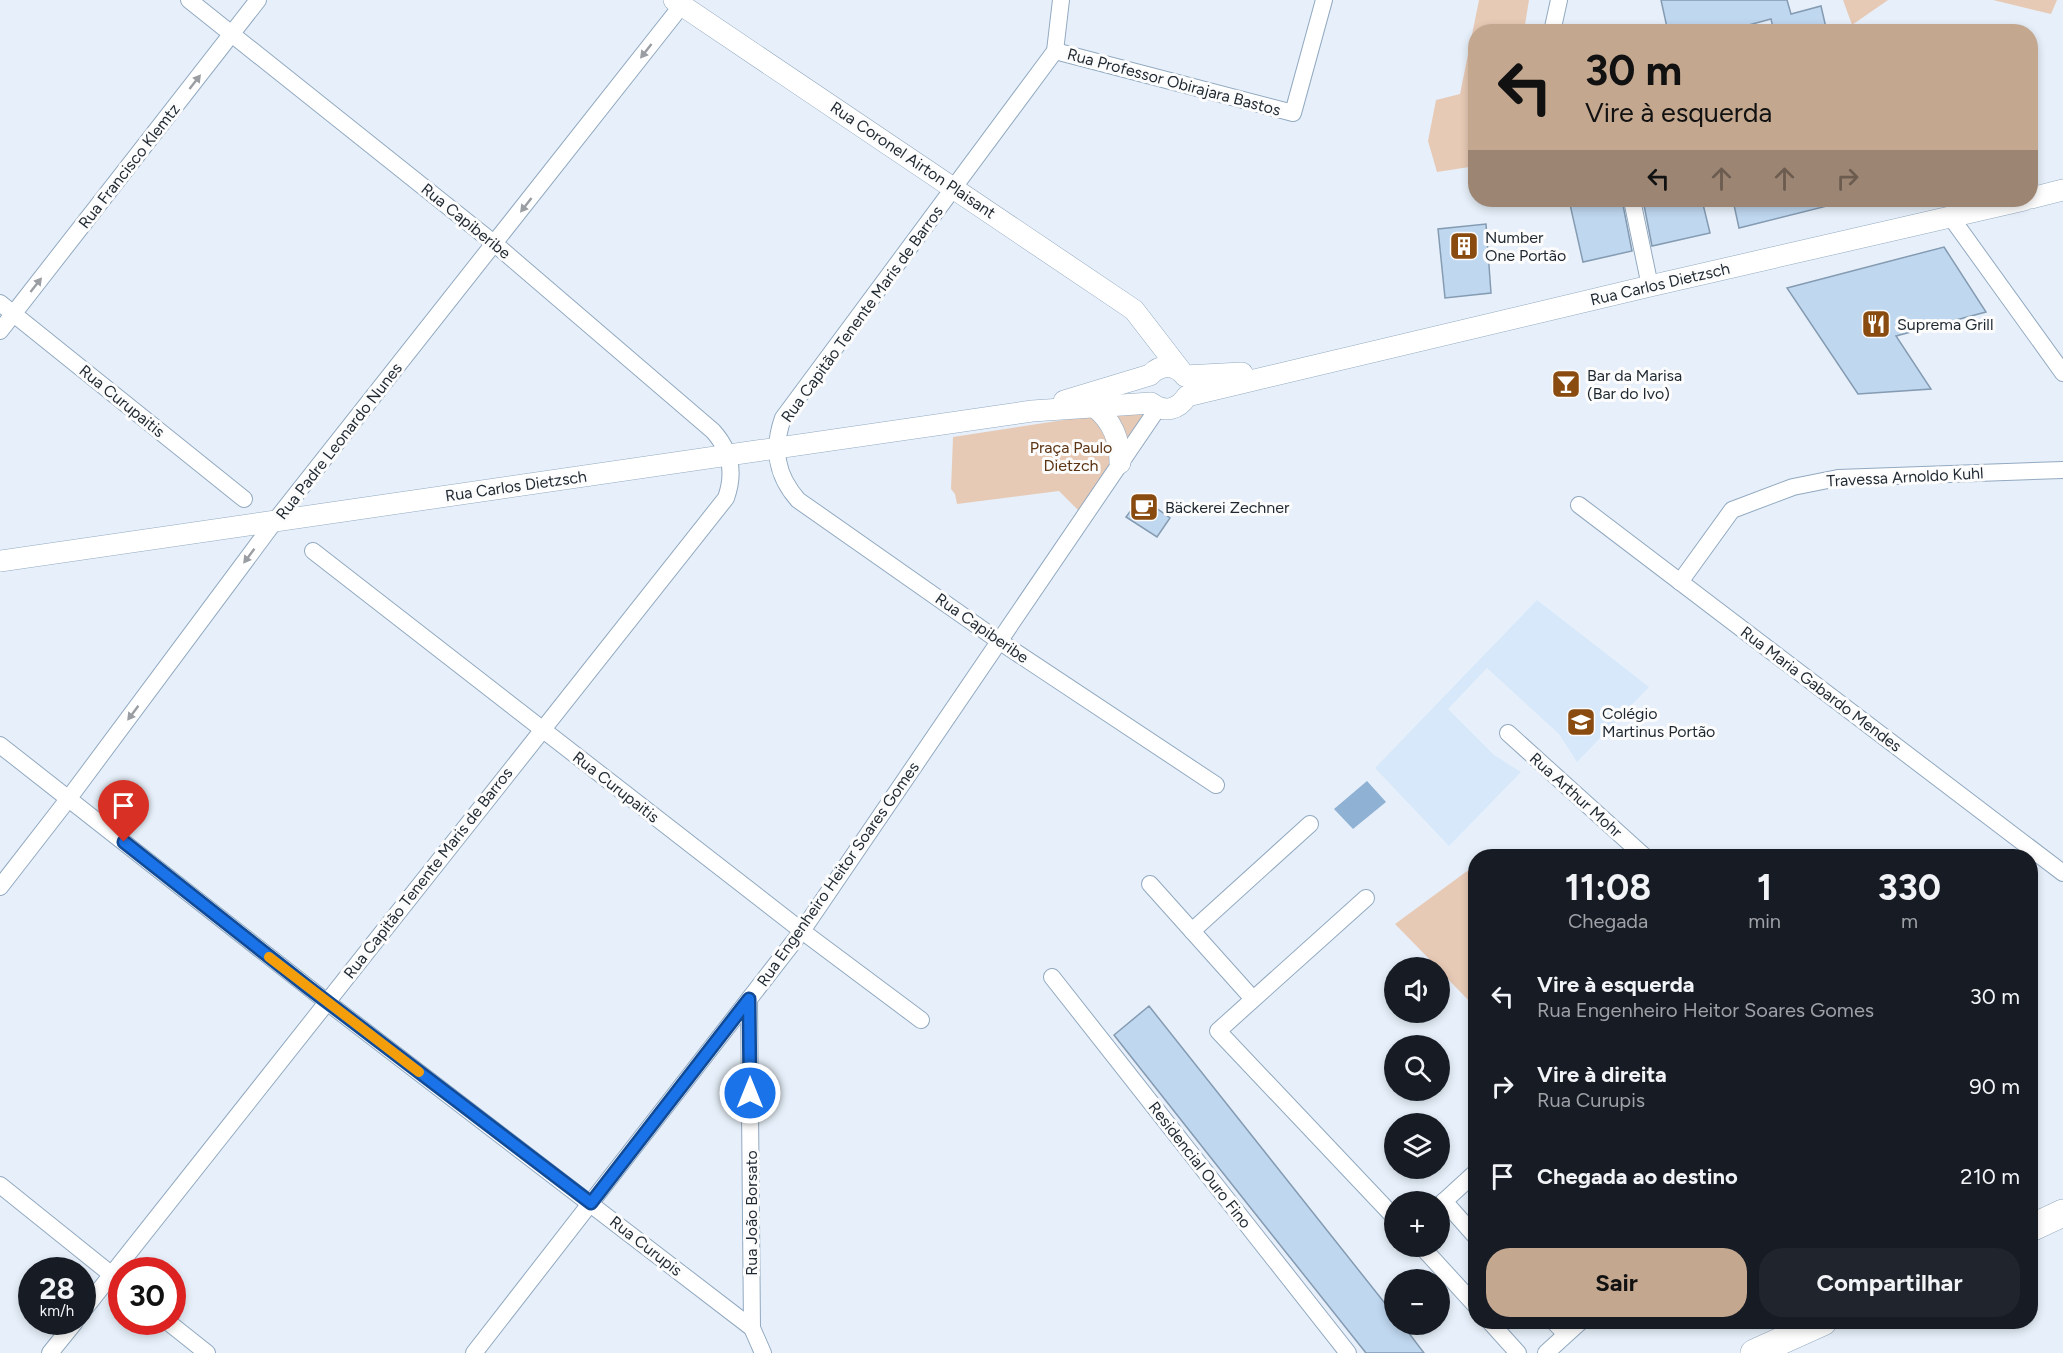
<!DOCTYPE html>
<html lang="pt">
<head>
<meta charset="utf-8">
<style>
	:root { --surface:#171b24; --page:#20242c; --text:#f1f3f6; --muted:#9ea1a6; --accent:#c3a78f }
	body { margin:0; font-family:Figtree,sans-serif; background:var(--page); color:var(--text); height:100vh; display:flex; flex-direction:column; font-size:22px; white-space:nowrap }
	* { box-sizing:border-box; margin:0 }
	p { font-size:20px; color:var(--muted) }
	.icon { flex:none; width:33px; height:33px; fill:none; stroke:currentColor; stroke-width:2; stroke-linecap:round; stroke-linejoin:round }
	.map { position:relative; flex:1; overflow:hidden }
	.panel { position:absolute; left:1468px; top:849px; width:570px; height:480px; display:flex; flex-direction:column; background:var(--surface); border-radius:24px; box-shadow:0 3px 9px #0003 }
	.panel>* { flex:none }
	.banner { position:absolute; left:1468px; top:24px; width:570px; height:183px; border-radius:24px; box-shadow:0 3px 9px #0003; background:#c3a78f; color:#111; overflow:hidden }
	.buttons { position:absolute; left:1384px; top:957px; display:grid; gap:12px }
	.buttons a { display:grid; place-items:center; width:66px; height:66px; border-radius:50%; background:var(--surface); box-shadow:0 3px 9px #0003; font-size:30px }
	.speed { position:absolute; left:18px; top:1257px; display:flex; gap:12px; font-size:30px; font-weight:700; text-align:center }
	.speed>* { display:grid; place-content:center; width:78px; height:78px; border-radius:50%; background:var(--surface); box-shadow:0 3px 9px #0003; line-height:1 }
	.speed small { font-size:15px; font-weight:400 }
	.speed .limit { border:9px solid #d22; background:#fff; color:#111 }
	.pin { position:absolute; display:grid; place-items:center; width:51px; height:51px; color:#fff; margin:-62px -26px; border-radius:50% 50% 50% 0; rotate:-45deg; box-shadow:0 0 6px #0007 }
	.pin .icon { rotate:45deg }
	.me { position:absolute; width:66px; margin:-33px; rotate:0deg; stroke-linejoin:round; filter:drop-shadow(0 0 4px #0008) }
	.turn { display:flex; align-items:center; gap:21px; height:126px; padding:0 18px; font-size:27px }
	.turn .icon { width:78px; height:78px; stroke-width:2.5 }
	.turn b { display:block; font-size:42px; line-height:51px }
	.lanes { display:flex; align-items:center; height:57px; padding:0 18px; background:#0003; justify-content:center; gap:30px; direction:ltr }
	.lanes .off { opacity:.35 }
	.eta { display:flex; justify-content:space-evenly; align-items:center; height:102px; text-align:center }
	.eta b { font-size:36px; font-weight:700; line-height:42px }
	.action { display:flex; gap:12px; margin-top:auto; padding:12px 18px }
	.action a { flex:1; height:69px; border-radius:24px; background:var(--accent); color:#111; font-size:24px; font-weight:700; line-height:69px; text-align:center }
	.action a+a { background:var(--page); color:var(--text) }
	ul { padding:0; list-style:none }
	li { display:flex; align-items:center; gap:18px; height:90px; padding:0 18px }
	li div { flex:1 }
	li b { display:block; font-size:22px }
	li em { font-style:normal }
	.map>svg:first-child { display:block }
	.built { fill:#d6e8fa }
	.green { fill:#e7cab6 }
	.water { fill:#8fb1d3 }
	.building { fill:#bfd7ef; stroke:#849bb2; stroke-width:1.5 }
	.lines { fill:none; stroke-linecap:round; stroke-linejoin:round }
	.minor-casing { stroke:#92a9c0; stroke-width:18 }
	.tertiary-casing { stroke:#92a9c0; stroke-width:22 }
	.primary-casing { stroke:#92a9c0; stroke-width:28 }
	.minor { stroke:#fff; stroke-width:16 }
	.tertiary { stroke:#fff; stroke-width:21 }
	.primary { stroke:#fff; stroke-width:27 }
	.oneway { fill:#9a9ea2 }
	.route-casing { stroke:#114b97; stroke-width:15 }
	.route { stroke:#1a73e8; stroke-width:10 }
	.slow { stroke:#f59e0b; stroke-width:10 }
	.labels { text-anchor:middle; dominant-baseline:central; stroke-width:6; stroke-linejoin:round; paint-order:stroke }
	.street-label { font-size:16px; fill:#1f2831; stroke:#fcfcfc }
	.poi-label { font-size:16px; fill:#1f2831; stroke:#fcfcfc; text-anchor:start }
	.park-label { font-size:16px; fill:#5c3413; stroke:#fcfcfc }
</style>
</head>
<body>
<div class="map">
<svg width="2063" height="1353" viewBox="0 0 2063 1353">
	<rect width="100%" height="100%" fill="#e7f0fa"/>
	<path class="built" d="M1537 600 1649 687 1577 762 1559 734 1487 668 1448 709 1494 755 1521 772 1449 846 1375 768Z"/>
	<g class="green">
		<path d="M1479 0H1529L1524 31 1476 32V166L1437 172 1428 141 1436 100 1460 94Z"/>
		<path d="M1843 0H1888L1852 25Z"/>
		<path d="M1993 0H2057L2051 14Z"/>
		<path d="M1149 407 1079 511 1059 491 957 504 955 494 951 489 953 437Z"/>
		<path d="M1474 866 1476 868V1008L1440 971V968L1437 967 1395 924Z"/>
	</g>
	<path class="water" d="M1367 781 1386 802 1353 829 1334 809Z"/>
	<g class="building">
		<path d="M1661 0H1787L1791 14 1821 6 1827 32H1774L1771 19 1723 32H1668Z"/>
		<path d="M1569 200H1622L1632 251 1583 262Z"/>
		<path d="M1643 200H1702L1710 233 1652 246Z"/>
		<path d="M1739 200H1831V205L1739 228 1734 205 1740 204Z"/>
		<path d="M1486 224 1491 293 1445 298 1438 229Z"/>
		<path d="M1944 247 1986 312 1896 336 1931 389 1858 394 1787 288Z"/>
		<path d="M1141 497 1170 518 1157 537 1126 517Z"/>
		<path d="M1149 1006 1395 1316V1324H1402L1424 1353H1366L1219 1168 1114 1035Z"/>
	</g>
	<g class="lines">
		<g class="minor-casing">
			<g id="minor">
				<path d="M1061 0 1055 51 783 418C772 449 776 475 798 500L999 641 1216 785"/>
				<path d="M1552 32 1559 0"/>
				<path d="M1055 51 1293 113 1324 0"/>
				<path d="M1632 200 1650 286"/>
				<path d="M1950 216 2063 373"/>
				<path d="M0 303 244 499"/>
				<path d="M0 331 258 0"/>
				<path d="M1579 505 2063 873"/>
				<path d="M313 551 802 931 921 1020"/>
				<path d="M1680 582 1732 510 1793 487 1838 478 2063 470"/>
				<path d="M1508 733 1644 856"/>
				<path d="M0 745 327 1002 752 1328"/>
				<path d="M1150 884 1253 999"/>
				<path d="M0 887 69 798 275 521 682 5"/>
				<path d="M1366 898 1218 1031 1395 1218"/>
				<path d="M1192 931 1310 824"/>
				<path d="M1052 977 1348 1353"/>
				<path d="M749 999 752 1328 763 1353"/>
				<path d="M0 1185 122 1283"/>
				<path d="M1444 1201 1476 1237"/>
				<path d="M1440 1205 1476 1172"/>
				<path d="M1421 1246 1476 1306"/>
				<path d="M82 1312 726 498C735 473 731 451 713 431L495 244 189 0"/>
				<path d="M168 1322 207 1353"/>
				<path d="M1490 1322 1518 1353"/>
				<path d="M1554 1322 1566 1334"/>
				<path d="M50 1353 75 1322"/>
				<path d="M474 1353 802 931 1158 408"/>
				<path d="M1546 1353 1580 1322"/>
			</g>
		</g>
		<g class="tertiary-casing">
			<g id="tertiary">
				<path d="M674 0 1134 310 1181 371"/>
				<path d="M2031 198 2063 190"/>
				<path d="M1185 376 1242 373"/>
				<path d="M1064 401 1150 375C1161 364 1175 364 1185 376"/>
				<path d="M1095 407C1113 422 1120 440 1120 463"/>
				<path d="M0 561 1032 411 1151 403C1165 413 1178 410 1187 396L1650 286 2024 200"/>
			</g>
		</g>
		<g class="primary-casing">
			<g id="primary">
				<path d="M2031 1228 2063 1213"/>
				<path d="M1754 1353 1823 1322"/>
			</g>
		</g>
		<use href="#minor" class="minor"/>
		<use href="#tertiary" class="tertiary"/>
		<use href="#primary" class="primary"/>
	</g>
	<defs><path id="oneway-solid" d="M-6-.8H1V-3.2L6.5 0L1 3.2V.8H-6Z" transform="scale(1.5)"/></defs>
	<g class="oneway">
		<use href="#oneway-solid" transform="translate(646 51) rotate(128)"/>
		<use href="#oneway-solid" transform="translate(195 82) rotate(-52)"/>
		<use href="#oneway-solid" transform="translate(526 205) rotate(128)"/>
		<use href="#oneway-solid" transform="translate(36 285) rotate(-52)"/>
		<use href="#oneway-solid" transform="translate(249 556) rotate(127)"/>
		<use href="#oneway-solid" transform="translate(133 713) rotate(127)"/>
	</g>
	<g class="lines">
		<g class="route-casing">
			<path id="route" d="M124 842 309 988 591 1203 749 999 750 1093"/>
		</g>
		<use href="#route" class="route"/>
		<path class="slow" d="M269 957 419 1072"/>
	</g>
	<defs>
		<g id="building-square" transform="scale(1.5)"><rect x="-9" y="-9" width="18" height="18" rx="4" fill="#8a4b11" stroke="#fcfcfc"/><path d="M-4-6H4V6H1V3H-1V6H-4ZM-2.5-4.3h1.7v1.8h-1.7ZM.8-4.3h1.7v1.8H.8ZM-2.5-1h1.7V.8h-1.7ZM.8-1h1.7V.8H.8Z" fill="#fff"/></g>
		<g id="restaurant-square" transform="scale(1.5)"><rect x="-9" y="-9" width="18" height="18" rx="4" fill="#8a4b11" stroke="#fcfcfc"/><path d="M-5-6h1v4h1v-4h1v4h1v-4h1v5L-1.5 .5V6h-2V.5L-5-1ZM5-6V6H3V1.5H1.5Q1.5-4 5-6Z" fill="#fff"/></g>
		<g id="bar-square" transform="scale(1.5)"><rect x="-9" y="-9" width="18" height="18" rx="4" fill="#8a4b11" stroke="#fcfcfc"/><path d="M-6-5H6L.8 .8V4.5H3.5V6h-7V4.5H-.8V.8Z" fill="#fff"/></g>
		<g id="cafe-square" transform="scale(1.5)"><rect x="-9" y="-9" width="18" height="18" rx="4" fill="#8a4b11" stroke="#fcfcfc"/><path d="M-5.5-4.5H6V0H3Q3 3.5 0 3.5H-2.5Q-5.5 3.5-5.5 0ZM3-3.2v2h1.7v-2ZM-6 4.5H4V6H-6Z" fill="#fff"/></g>
		<g id="school-square" transform="scale(1.5)"><rect x="-9" y="-9" width="18" height="18" rx="4" fill="#8a4b11" stroke="#fcfcfc"/><path d="M0-5L7-2L0 1L-7-2ZM-4 1L0 2.5L4 1V4Q0 6-4 4Z" fill="#fff"/></g>
	</defs>
	<g fill-rule="evenodd">
		<use href="#building-square" x="1464" y="246"/>
		<use href="#restaurant-square" x="1876" y="324"/>
		<use href="#bar-square" x="1566" y="384"/>
		<use href="#cafe-square" x="1144" y="507"/>
		<use href="#school-square" x="1581" y="722"/>
	</g>
	<g class="labels">
		<g class="street-label">
			<text transform="translate(1174 82) rotate(15)">Rua Professor Obirajara Bastos</text>
			<text transform="translate(913 160) rotate(34)">Rua Coronel Airton Plaisant</text>
			<text transform="translate(129 166) rotate(-52)">Rua Francisco Klemtz</text>
			<text transform="translate(466 221) rotate(39)">Rua Capiberibe</text>
			<text transform="translate(1660 284) rotate(-13)">Rua Carlos Dietzsch</text>
			<text transform="translate(862 314) rotate(-54)">Rua Capitão Tenente Maris de Barros</text>
			<text transform="translate(122 401) rotate(39)">Rua Curupaitis</text>
			<text transform="translate(339 441) rotate(-52)">Rua Padre Leonardo Nunes</text>
			<text transform="translate(1905 477) rotate(-3)">Travessa Arnoldo Kuhl</text>
			<text transform="translate(516 486) rotate(-8)">Rua Carlos Dietzsch</text>
			<text transform="translate(982 628) rotate(35)">Rua Capiberibe</text>
			<text transform="translate(1821 689) rotate(37)">Rua Maria Gabardo Mendes</text>
			<text transform="translate(616 787) rotate(38)">Rua Curupaitis</text>
			<text transform="translate(1576 795) rotate(42)">Rua Arthur Mohr</text>
			<text transform="translate(428 873) rotate(-52)">Rua Capitão Tenente Maris de Barros</text>
			<text transform="translate(838 874) rotate(-55)">Rua Engenheiro Heitor Soares Gomes</text>
			<text transform="translate(1200 1165) rotate(52)">Residencial Ouro Fino</text>
			<text transform="translate(751 1213) rotate(-90)">Rua João Borsato</text>
			<text transform="translate(646 1246) rotate(38)">Rua Curupis</text>
		</g>
		<g class="poi-label">
			<text x="1485" y="237">Number<tspan x="1485" dy="18">One Portão</tspan></text>
			<text x="1897" y="324">Suprema Grill</text>
			<text x="1587" y="375">Bar da Marisa<tspan x="1587" dy="18">(Bar do Ivo)</tspan></text>
			<text x="1165" y="507">Bäckerei Zechner</text>
			<text x="1602" y="713">Colégio<tspan x="1602" dy="18">Martinus Portão</tspan></text>
		</g>
		<g class="park-label">
			<text x="1071" y="447">Praça Paulo<tspan x="1071" dy="18">Dietzch</tspan></text>
		</g>
	</g>
</svg>
<div class="buttons">
<a><svg class="icon" aria-label="sound" viewBox="0 0 24 24"><path d="M4 9h4l5-4v14l-5-4H4zM17 9q2 3 0 6"/></svg></a>
<a><svg class="icon" aria-label="search" viewBox="0 0 24 24"><circle cx="10" cy="10" r="6"/><path d="M15 15l6 6"/></svg></a>
<a><svg class="icon" aria-label="layers" viewBox="0 0 24 24"><path d="M12 4l9 5-9 5-9-5zM3 14l9 5 9-5"/></svg></a>
<a>+</a>
<a>−</a>
</div>
<div class="speed"><div>28<small>km/h</small></div><div class="limit">30</div></div>
<div class="pin" style="left:124px;top:842px;background:#d93025"><svg class="icon" aria-label="arrive" viewBox="0 0 24 24"><path d="M6 21V4h12l-3 4 3 4H6"/></svg></div>
<svg class="me" style="left:750px;top:1093px" viewBox="-20 -20 40 40"><circle r="17" fill="#1a73e8" stroke="#fff" stroke-width="3"/><path d="M0-11L8 9 0 5-8 9z" fill="#fff"/></svg>
<div class="banner">
<div class="turn"><svg class="icon" aria-label="left" viewBox="0 0 24 24"><path d="M17 20v-9H6M10 6l-5 5 5 5"/></svg><div><b>30 m</b>Vire à esquerda</div></div>
<div class="lanes"><svg class="icon" aria-label="left" viewBox="0 0 24 24"><path d="M17 20v-9H6M10 6l-5 5 5 5"/></svg><svg class="icon off" aria-label="ahead" viewBox="0 0 24 24"><path d="M12 20V5M6 11l6-6 6 6"/></svg><svg class="icon off" aria-label="ahead" viewBox="0 0 24 24"><path d="M12 20V5M6 11l6-6 6 6"/></svg><svg class="icon off" aria-label="right" viewBox="0 0 24 24"><path d="M7 20v-9h11M14 6l5 5-5 5"/></svg></div>
</div>
<section class="panel">
<div class="eta">
<div><b>11:08</b><p>Chegada</p></div>
<div><b>1</b><p>min</p></div>
<div><b>330</b><p>m</p></div>
</div>
<ul>
<li><svg class="icon" aria-label="left" viewBox="0 0 24 24"><path d="M17 20v-9H6M10 6l-5 5 5 5"/></svg><div><b>Vire à esquerda</b><p>Rua Engenheiro Heitor Soares Gomes</p></div><em>30 m</em></li>
<li><svg class="icon" aria-label="right" viewBox="0 0 24 24"><path d="M7 20v-9h11M14 6l5 5-5 5"/></svg><div><b>Vire à direita</b><p>Rua Curupis</p></div><em>90 m</em></li>
<li><svg class="icon" aria-label="arrive" viewBox="0 0 24 24"><path d="M6 21V4h12l-3 4 3 4H6"/></svg><div><b>Chegada ao destino</b></div><em>210 m</em></li>
</ul>
<div class="action"><a>Sair</a><a>Compartilhar</a></div>
</section>
</div>
</body>
</html>
